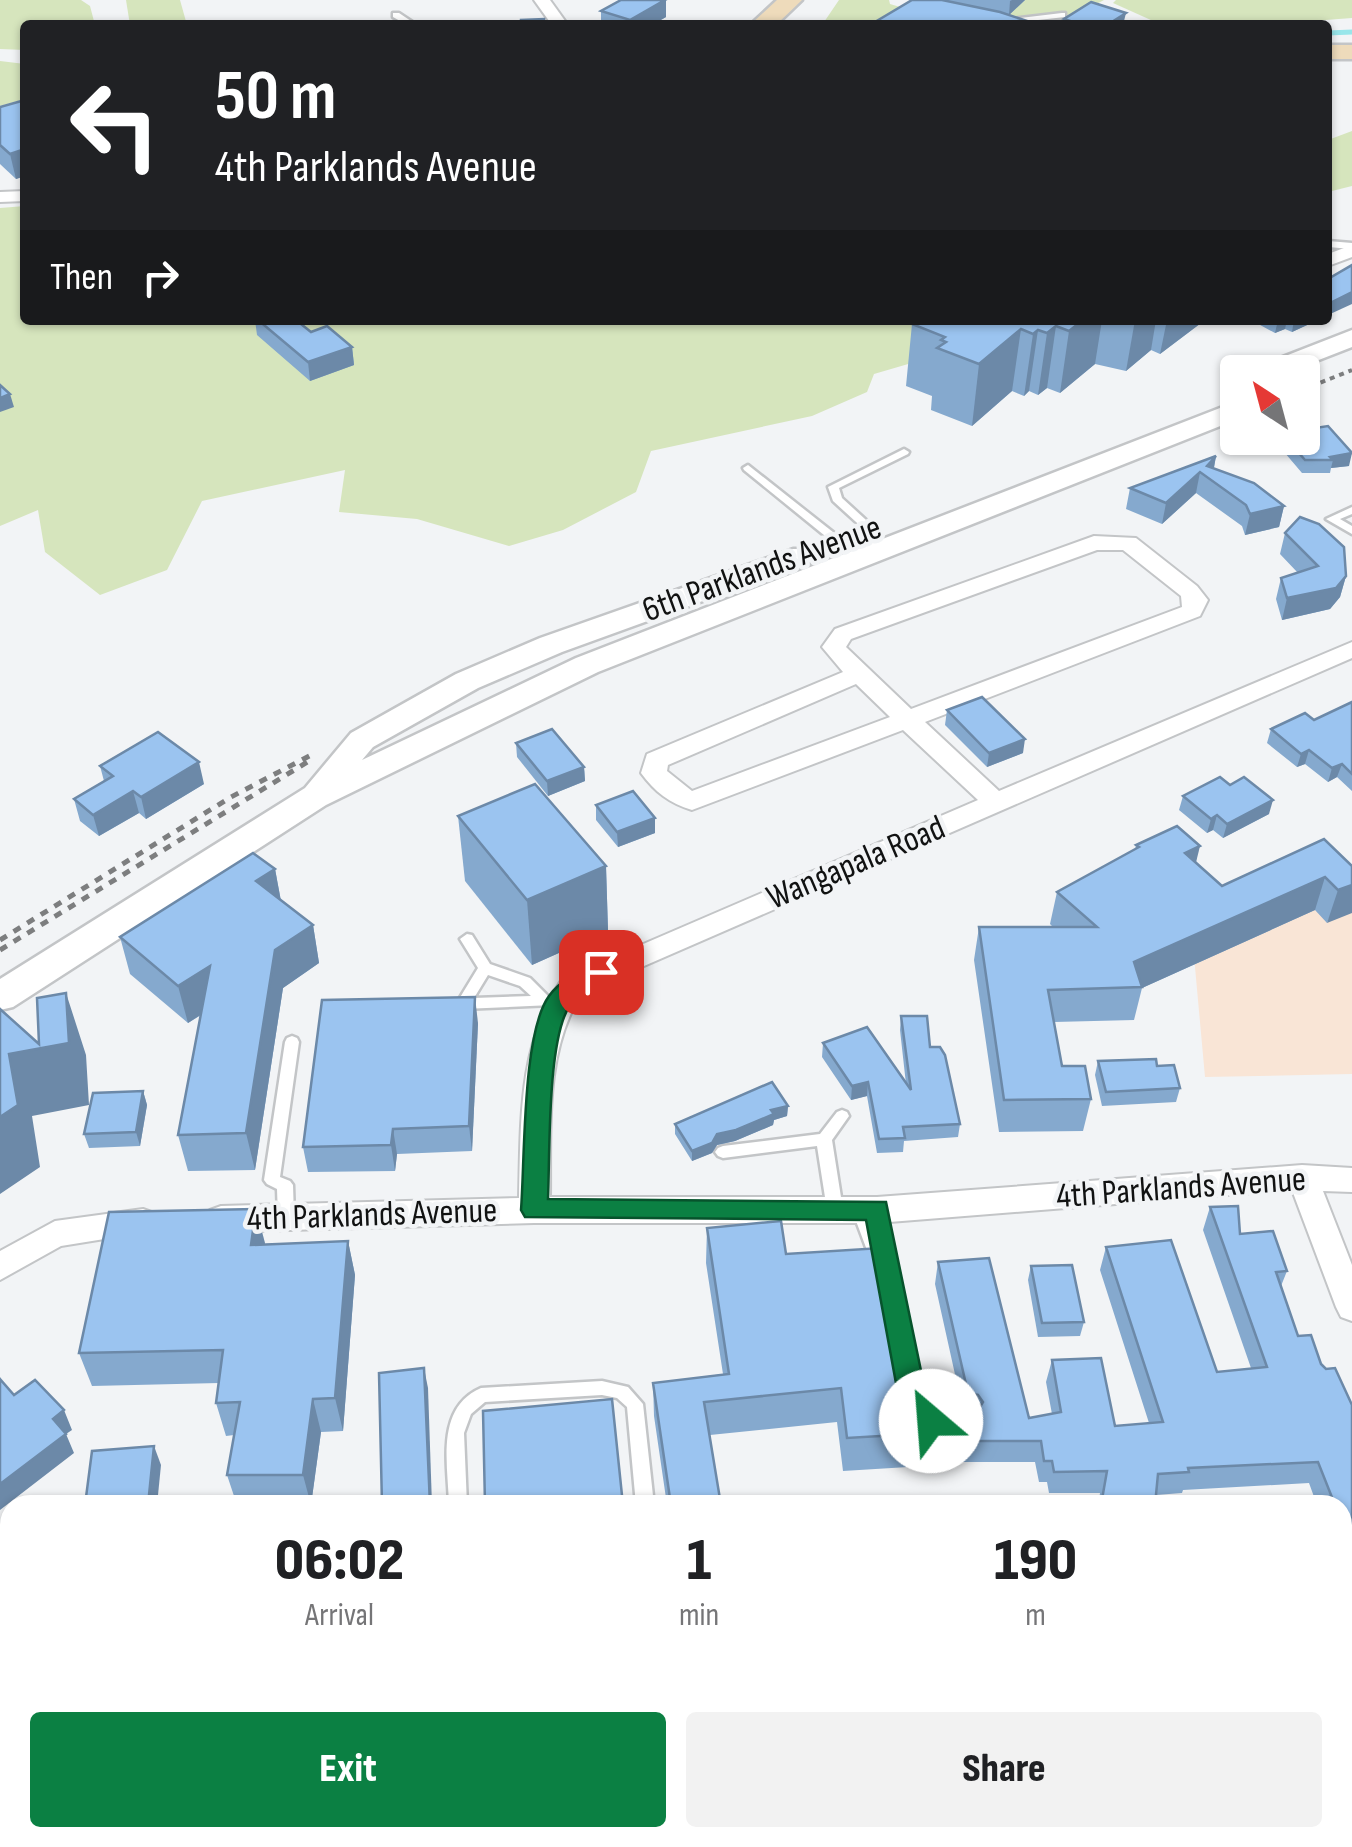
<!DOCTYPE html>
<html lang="en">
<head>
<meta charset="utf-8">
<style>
	:root { --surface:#fff; --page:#f2f2f2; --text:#202124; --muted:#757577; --accent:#0b8043 }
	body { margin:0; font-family:"Sofia Sans Condensed",sans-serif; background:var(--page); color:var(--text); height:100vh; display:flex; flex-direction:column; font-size:38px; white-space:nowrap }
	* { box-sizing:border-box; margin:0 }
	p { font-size:32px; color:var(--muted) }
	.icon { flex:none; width:55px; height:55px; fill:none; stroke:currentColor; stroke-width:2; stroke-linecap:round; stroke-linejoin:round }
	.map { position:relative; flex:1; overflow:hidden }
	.panel { position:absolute; left:0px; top:1495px; width:1352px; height:352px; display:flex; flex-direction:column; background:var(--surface); border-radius:30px 30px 0 0; box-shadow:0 2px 8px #0004 }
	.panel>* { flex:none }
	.banner { position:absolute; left:20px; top:20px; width:1312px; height:305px; border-radius:10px; box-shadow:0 2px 8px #0004; background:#202124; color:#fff; overflow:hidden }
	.needle { width:65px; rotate:324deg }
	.tools { position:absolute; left:1220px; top:355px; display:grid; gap:20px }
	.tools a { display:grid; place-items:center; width:100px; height:100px; border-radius:10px; background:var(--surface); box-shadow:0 2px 8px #0004; font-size:50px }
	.pin { position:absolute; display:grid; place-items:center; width:85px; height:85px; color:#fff; margin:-42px; border-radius:20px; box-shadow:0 5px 15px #0006 }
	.me { position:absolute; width:110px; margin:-55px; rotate:333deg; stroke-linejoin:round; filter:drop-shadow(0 0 8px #0008) }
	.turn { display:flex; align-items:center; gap:35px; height:210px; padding:0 30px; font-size:45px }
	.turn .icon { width:130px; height:130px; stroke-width:2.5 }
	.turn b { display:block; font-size:70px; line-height:85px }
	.then { display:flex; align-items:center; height:95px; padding:0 30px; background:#0003; gap:20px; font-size:38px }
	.eta { display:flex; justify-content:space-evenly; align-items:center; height:170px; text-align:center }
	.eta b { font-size:60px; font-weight:800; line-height:70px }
	.cta { display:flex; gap:20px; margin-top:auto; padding:20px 30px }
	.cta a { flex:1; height:115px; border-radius:10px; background:var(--accent); color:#fff; font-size:40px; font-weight:800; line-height:115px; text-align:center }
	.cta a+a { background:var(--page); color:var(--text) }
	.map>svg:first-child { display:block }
	.education { fill:#f9e5d6 }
	.green { fill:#d6e5bd }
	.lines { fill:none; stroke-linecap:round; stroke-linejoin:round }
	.stream { stroke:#98e6ea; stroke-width:5 }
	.service-casing { stroke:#c3c5c7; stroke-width:5 }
	.minor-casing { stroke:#c3c5c7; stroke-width:4 }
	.tertiary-casing { stroke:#c3c5c7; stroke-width:5 }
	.secondary-casing { stroke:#c3c5c7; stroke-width:5 }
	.path-far1 { stroke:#7d7e7f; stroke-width:4; stroke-dasharray:5 5; stroke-linecap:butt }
	.path { stroke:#7d7e7f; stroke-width:5; stroke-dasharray:8 8; stroke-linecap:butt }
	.service { fill:#fff; fill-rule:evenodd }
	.minor { fill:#fff; fill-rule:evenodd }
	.tertiary { fill:#fff; fill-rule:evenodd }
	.secondary { fill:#eedbbb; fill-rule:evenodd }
	.wall { fill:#85a9ce }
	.shaded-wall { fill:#6c89a8 }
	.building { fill:#9bc4f0; stroke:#6c89a8; stroke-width:2.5 }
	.route { fill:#0b8043; stroke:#07532c; stroke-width:2.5 }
	.labels { text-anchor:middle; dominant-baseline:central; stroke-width:9; stroke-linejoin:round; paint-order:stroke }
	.street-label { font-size:35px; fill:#111212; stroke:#f2f4f6 }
</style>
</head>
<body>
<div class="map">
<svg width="1352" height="1847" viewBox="0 0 1352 1847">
	<rect width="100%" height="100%" fill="#f2f4f6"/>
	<path class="education" d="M1352 891V1074L1205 1077 1194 956Z"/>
	<g class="green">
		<path d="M0 0H81L90 6 95 25H25V50L0 49Z"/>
		<path d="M126 0H180L187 25H130Z"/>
		<path d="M839 0H889L890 4 924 14 870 25H822Z"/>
		<path d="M924 0H1104L1056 25H1037Z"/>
		<path d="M1116 0H1352V18L1260 25H1162L1113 3Z"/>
		<path d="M0 61 25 64V99L0 106Z"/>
		<path d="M1352 131V186L1328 192V140Z"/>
		<path d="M25 206V320H1024L956 350 874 374 867 392 812 416 651 451 636 492 563 530 509 546 417 519 339 512 345 470 202 501 167 570 100 595 45 552 38 510 0 526V208Z"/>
	</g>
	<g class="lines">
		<path class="stream" d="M1328 33 1352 32"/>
		<g class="service-casing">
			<g id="service">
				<path d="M393 13H399L417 25H407L393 17Z"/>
				<path d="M1062 13H1065V17L1012 23 1008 21 1012 19Z"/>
				<path d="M1328 241 1352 243V249L1328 247Z"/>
				<path d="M904 449 909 452 908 454 839 488 842 498 877 530 871 533 867 532 833 501 828 487Z"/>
				<path d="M748 465 843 540V544H835L744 470 743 468Z"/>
				<path d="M1352 507V514L1340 519 1352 526V534L1326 519Z"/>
				<path d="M467 934 472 935 490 964 530 978 548 996 552 997 554 1001 552 1005 463 1009 458 1008 456 1004 478 968 460 939ZM488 975 520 986 531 996 474 998Z"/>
				<path d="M292 1036 297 1038 299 1042 280 1177 290 1181 293 1185 294 1217 292 1222 286 1223 280 1222 278 1217 277 1189 267 1184 264 1180 285 1042 287 1038Z"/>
				<path d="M842 1110 847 1112 849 1116 832 1140 843 1210 841 1215 835 1216 829 1215 827 1210 817 1146 723 1158 718 1156 715 1152 718 1148 723 1146 820 1134 837 1112Z"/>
				<path d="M860 1204 866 1205 871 1217 869 1210 871 1205 877 1204 883 1205 885 1210 920 1392 936 1414 973 1420 975 1425 973 1430C959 1434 934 1432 923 1423L925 1431 922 1436 916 1439 910 1436 900 1394 903 1389 880 1267 873 1266 871 1261 852 1210 854 1205Z"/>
				<path d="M602 1381 628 1387 643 1404 654 1505H636L627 1407 617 1398 602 1395 485 1402 471 1414 464 1433 467 1505H449C448 1464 435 1408 481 1388Z"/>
				<path d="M1352 1785V1805L1342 1806V1786Z"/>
				<path d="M203 1838H223L222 1847H202Z"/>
				<path d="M1291 1838H1311L1307 1847H1287Z"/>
			</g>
		</g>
		<g class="minor-casing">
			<g id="minor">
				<path d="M534 0H550L568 25H552Z"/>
				<path d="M25 191V201L0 202V192Z"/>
				<path d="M1352 245V257L1328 266V254Z"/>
				<path d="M1094 536 1136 538 1197 586 1208 600 1200 616 925 722 999 791 1352 642V658L582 993C544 1052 551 1130 550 1197H877L1302 1165 1352 1168V1192L1323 1191 1352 1265V1321L1341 1317 1336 1307 1292 1190 877 1223H534L221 1232 210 1228 205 1219 210 1210 221 1206 519 1198C521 1121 518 1044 562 979L978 800 903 730 692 810C669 803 655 792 641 773L647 754 843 672 822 647 835 629ZM1097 550H1123L1181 596 1182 607 911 709 846 647 851 639ZM856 684 890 717 692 791 667 771 668 765Z"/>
				<path d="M143 1209 154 1213 159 1222 154 1231 61 1246 0 1280V1251L55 1221Z"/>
				<path d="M1352 1719V1757L1342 1758V1720Z"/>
				<path d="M243 1838H364L360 1847H239Z"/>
				<path d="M505 1838H544L545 1847H505Z"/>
			</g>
		</g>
		<g class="tertiary-casing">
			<g id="tertiary">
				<path d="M1352 330V347L1288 372H1253L1257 367Z"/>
				<path d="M1238 401V419L598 672 326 805 13 1007 0 1010V979L305 788 351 733 456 674 540 638 793 549H813L817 555 813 561 562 652 478 688 373 747 362 760 576 658Z"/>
			</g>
		</g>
		<g class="secondary-casing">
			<g id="secondary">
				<path d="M777 0H802L776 25H750Z"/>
				<rect x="1328" y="45" width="24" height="14"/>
			</g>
		</g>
		<path class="path-far1" d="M1302 390 1352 370"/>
		<g class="path">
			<path d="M0 940 231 797 315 753"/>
			<path d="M0 950 309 761"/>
		</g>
		<use href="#service" class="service"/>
		<use href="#minor" class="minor"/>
		<use href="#tertiary" class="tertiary"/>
		<use href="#secondary" class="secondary"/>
	</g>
	<g class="wall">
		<path d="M912 0H1025L1009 15Z"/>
		<path d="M601 11 666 17 652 25H601Z"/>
		<path d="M1064 19 1124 24 1063 25Z"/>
		<path d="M25 100V176L16 179 0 164V107Z"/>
		<path d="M255 320H296L311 332 352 347 354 365 310 381 257 335Z"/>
		<path d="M918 320H1205L1160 354 1151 350 1126 371 1095 364 1060 393 1047 388 1038 395 1029 391 1024 396 1012 391 972 426 931 410 932 396 906 386 912 324Z"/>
		<path d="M1251 320H1318L1292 332 1285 329 1275 333Z"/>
		<path d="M1281 438H1302L1349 466 1331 468 1330 473H1302L1279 446Z"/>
		<path d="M1216 456 1214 468 1284 506 1279 527 1245 535 1242 526 1196 493 1162 524 1126 509 1130 488Z"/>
		<path d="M1285 533 1346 576 1340 597 1330 609 1282 620 1276 599 1281 578 1298 573 1280 554Z"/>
		<path d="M1352 702V791L1337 777 1328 782 1305 764 1297 767 1267 743 1271 729 1314 720Z"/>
		<path d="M947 710 1023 753 987 767 945 725Z"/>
		<path d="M516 743 584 767 585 781 548 796 517 757Z"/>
		<path d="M100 766 204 784 146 819 139 813 99 836 80 821 74 799 104 781Z"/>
		<path d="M1183 796 1269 814 1223 838 1213 830 1207 833 1179 810Z"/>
		<path d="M596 805 655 818V833L618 847 596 820Z"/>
		<path d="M458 816 606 866 608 931 532 965 465 881Z"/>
		<path d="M1136 845 1196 863 1222 886 1352 866 1327 923 1315 910 1142 988 1134 1020 1054 1022 1062 1066 1091 1099 1083 1131 999 1132 974 960 979 927H1053L1050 924 1057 892 1135 850Z"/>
		<path d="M275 869 281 901 313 925 319 963 283 988 255 1170 188 1171 178 1135 201 1015 188 1023 130 974 120 937Z"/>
		<path d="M901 1016 930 1047 960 1124 958 1137 904 1141 903 1152 877 1153 867 1096 851 1100 822 1057 823 1043 906 1084 900 1030Z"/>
		<path d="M478 1023 472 1151 397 1154 395 1171 308 1172 303 1147Z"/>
		<path d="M1098 1061 1157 1066 1180 1088 1176 1102 1102 1106 1095 1075Z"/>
		<path d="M143 1091 147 1105 140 1146 89 1148 84 1134Z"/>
		<path d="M788 1106 787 1116 774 1120 773 1125 735 1141 717 1145 712 1153 692 1161 675 1134V1124Z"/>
		<path d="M1210 1207 1287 1271 1281 1286 1298 1336 1352 1405V1592H1342V1505H1317L1309 1483 1183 1490 1182 1493 1156 1495 1155 1505H1098L1100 1493H1049L1047 1482H1039L1035 1462H952L949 1439 953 1417H974L964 1415 935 1284 938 1262 1029 1418 1052 1414 1046 1382 1052 1360 1115 1426 1149 1423 1100 1270 1106 1247 1217 1372 1251 1368 1203 1230Z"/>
		<path d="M707 1228 786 1254 914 1434 908 1467 843 1471 837 1422 710 1435 721 1505H667L654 1416 653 1383 723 1374 706 1263Z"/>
		<path d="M348 1241 355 1275 343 1431 321 1432 311 1505H237L227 1475 234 1435 226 1436 216 1403 219 1383 92 1386 79 1353 265 1243 264 1244Z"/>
		<path d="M1031 1266 1084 1322 1080 1336 1038 1337 1028 1280Z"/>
		<path d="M483 1411 623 1505H485Z"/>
		<path d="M0 1549H10V1756L0 1757Z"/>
		<path d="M903 1838H1118L1120 1847H905Z"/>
		<path d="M1169 1838H1288L1291 1847H1171Z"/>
	</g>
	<g class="shaded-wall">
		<path d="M666 0V17L652 25H630V20Z"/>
		<path d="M1012 0H1025L1009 15 1010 1Z"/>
		<path d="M1126 13 1123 25H1107Z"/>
		<path d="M25 149V176L16 179 10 154Z"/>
		<path d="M1352 292V304L1328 315V304Z"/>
		<path d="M1083 320H1102L1095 364 1060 393 1069 331Z"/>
		<path d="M1135 320H1156L1151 350 1126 371Z"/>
		<path d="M1167 320H1205L1160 354Z"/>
		<path d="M1278 320H1287L1285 329 1275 333Z"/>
		<path d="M1294 320H1318L1292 332Z"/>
		<path d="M1056 326 1047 388 1038 395 1047 333Z"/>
		<path d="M1021 329 1012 391 972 426 979 364Z"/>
		<path d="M1038 330 1029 391 1024 396 1033 334Z"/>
		<path d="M352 347 354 365 310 381 308 362Z"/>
		<path d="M10 394 14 407 0 412V398Z"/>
		<path d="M1352 453 1349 466 1331 468 1333 460 1330 457Z"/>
		<path d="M1216 456 1212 477 1207 466Z"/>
		<path d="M1200 472 1196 493 1162 524 1166 503Z"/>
		<path d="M1284 506 1279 527 1245 535 1250 514Z"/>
		<path d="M1346 576 1340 597 1330 609 1282 620 1287 598Z"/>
		<path d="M1025 739 1023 753 987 767 989 753Z"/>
		<path d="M1309 750 1305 764 1297 767 1301 754Z"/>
		<path d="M199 762 204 784 146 819 141 797Z"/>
		<path d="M1342 764 1337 777 1328 782 1332 768Z"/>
		<path d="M584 767 585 781 548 796 547 781Z"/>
		<path d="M133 791 139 813 99 836 93 815Z"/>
		<path d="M1273 800 1269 814 1223 838 1227 824Z"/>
		<path d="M1217 815 1213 830 1207 833 1211 819Z"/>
		<path d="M655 818V833L618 847 617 832Z"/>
		<path d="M1200 846 1192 879 1185 853Z"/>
		<path d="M606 866 608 931 532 965 527 900Z"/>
		<path d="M275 869 282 907 256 881Z"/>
		<path d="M1325 877 1315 910 1142 988 1134 962Z"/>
		<path d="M1352 885V913L1327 923 1338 890Z"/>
		<path d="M313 925 319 963 283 988 255 1170 246 1133 275 950Z"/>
		<path d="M210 966 219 1003 188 1023 178 986Z"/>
		<path d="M66 993 86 1055 89 1105 32 1116 40 1167 0 1194V1117L9 1054 69 1043Z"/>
		<path d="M475 997 478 1023 472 1151 469 1126Z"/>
		<path d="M868 1082 867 1096 851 1100 852 1086Z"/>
		<path d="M143 1091 147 1105 140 1146 136 1132Z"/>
		<path d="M788 1106 787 1116 774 1120 773 1125 735 1141 717 1145 712 1153 692 1161V1151L717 1134 771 1110Z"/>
		<path d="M393 1129 397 1154 395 1171 391 1145Z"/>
		<path d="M256 1209 265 1243 260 1279 251 1245Z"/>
		<path d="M348 1241 355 1275 343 1431 335 1398Z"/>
		<path d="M424 1368 428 1388 432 1505H430Z"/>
		<path d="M313 1399 321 1432 311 1505 303 1475Z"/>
		<path d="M64 1410 72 1430 66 1434 74 1453 0 1510V1484L53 1419Z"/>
		<path d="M154 1446 161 1465 157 1505H148Z"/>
	</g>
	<g class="building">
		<path d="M621 0H665L630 20 601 11Z"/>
		<path d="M912 0H942L1000 12 1039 25H870Z"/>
		<path d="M1091 2 1126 13 1107 25H1082L1064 19Z"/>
		<path d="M544 19V25H521V20Z"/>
		<path d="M25 100V149L10 154 0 145V107Z"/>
		<path d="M1352 265V292L1328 304V279Z"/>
		<path d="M258 320H296L311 332 327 326 352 347 308 362Z"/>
		<path d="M918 320H1083L1069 331 1056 326 1047 333 1038 330 1033 334 1021 329 979 364 937 348 946 342 941 340 945 337 912 324Z"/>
		<path d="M0 385 10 394 0 398Z"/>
		<path d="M1328 426 1352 453 1330 457 1333 460H1305L1286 438H1302V430Z"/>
		<path d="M1216 456 1207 466 1254 483 1284 506 1250 514 1246 505 1200 472 1166 503 1130 488Z"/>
		<path d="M1300 517 1319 524 1344 547 1346 576 1336 588 1287 598 1281 578 1318 566 1285 533Z"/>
		<path d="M982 697 1025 739 989 753 947 710Z"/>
		<path d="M1352 702V774L1342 764 1332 768 1309 750 1301 754 1271 729 1305 713 1314 720Z"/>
		<path d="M552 729 584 767 547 781 516 743Z"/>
		<path d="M158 732 199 762 141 797 133 791 93 815 74 799 113 776 100 766Z"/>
		<path d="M1220 777 1230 785 1244 777 1273 800 1227 824 1217 815 1211 819 1183 796Z"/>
		<path d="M535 784 606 866 527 900 458 816Z"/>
		<path d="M633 791 655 818 617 832 596 805Z"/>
		<path d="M1177 826 1200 846 1185 853 1222 886 1324 839 1352 866V885L1338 890 1325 877 1134 962 1142 987 1048 990 1062 1066H1085L1091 1099 1004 1100 979 927H1097L1057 892 1139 847 1136 845Z"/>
		<path d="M253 853 275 869 256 881 313 925 275 950 246 1133 178 1135 210 966 178 986 120 937Z"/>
		<path d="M66 993 69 1043 9 1054 18 1105 0 1117V1009L39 1044 37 998Z"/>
		<path d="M475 997 469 1126 393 1129 391 1145 303 1147 322 1000Z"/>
		<path d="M901 1016H927L930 1047H940L945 1055 960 1124 903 1127 905 1138 879 1139 868 1082 852 1086 823 1043 867 1027 911 1090Z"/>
		<path d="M1156 1059 1157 1066 1174 1065 1180 1088 1106 1092 1098 1061Z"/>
		<path d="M772 1082 788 1106 771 1110 774 1114 736 1130 717 1134 712 1143 692 1151 675 1124Z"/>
		<path d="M143 1091 136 1132 84 1134 93 1093Z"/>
		<path d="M1238 1206 1240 1234 1273 1231 1287 1271 1276 1272 1298 1336 1311 1335 1321 1364 1326 1369 1335 1368 1352 1405V1572L1342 1573V1505H1335L1318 1462 1188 1468 1189 1472 1158 1474 1155 1505H1101L1107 1471 1054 1472 1052 1461H1044L1041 1441H956L953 1417H974L983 1402 978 1395 968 1393 938 1262 989 1258 1029 1418 1061 1412 1052 1360 1101 1358 1115 1426 1163 1422 1106 1247 1171 1240 1217 1372 1267 1367 1210 1207Z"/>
		<path d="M256 1209 251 1245 348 1241 335 1398 313 1399 303 1475H227L240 1402 216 1403 223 1350 79 1353 109 1212Z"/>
		<path d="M781 1221 786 1254 881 1248 914 1434 847 1438 841 1388 704 1402 721 1505H671L653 1383 729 1374 707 1228Z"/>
		<path d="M1072 1265 1084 1322 1042 1323 1031 1266Z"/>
		<path d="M424 1368 430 1505H382L379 1373Z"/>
		<path d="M0 1379 14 1395 35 1380 64 1410 53 1419 66 1434 0 1484Z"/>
		<path d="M612 1399 623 1505H569V1500L533 1502 534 1505H485L483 1411Z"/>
		<path d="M154 1446 148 1505H85L92 1451Z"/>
		<path d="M0 1549H10V1737L0 1738Z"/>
		<path d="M541 1838H749L750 1847H541Z"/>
		<path d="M915 1838H1118L1120 1847H917Z"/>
		<path d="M1181 1838H1288L1291 1847H1183Z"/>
	</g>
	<path class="route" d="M601 964 612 972C602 988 580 988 570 1005 547 1039 550 1154 548 1199L886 1202 925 1390 945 1421 941 1430 931 1433 921 1430 898 1394 866 1220 525 1217 521 1210C525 1160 522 1033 549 996 561 979 581 970 601 964Z"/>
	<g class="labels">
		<g class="street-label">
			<text transform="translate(762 569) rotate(-20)">6th Parklands Avenue</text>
			<text transform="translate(856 863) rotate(-23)">Wangapala Road</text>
			<text transform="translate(1181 1188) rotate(-4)">4th Parklands Avenue</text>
			<text transform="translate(372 1215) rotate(-2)">4th Parklands Avenue</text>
		</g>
	</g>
</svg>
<div class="tools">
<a><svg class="needle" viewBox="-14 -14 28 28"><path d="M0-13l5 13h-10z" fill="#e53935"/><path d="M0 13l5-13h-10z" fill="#757577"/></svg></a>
</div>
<div class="pin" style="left:601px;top:972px;background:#d93025"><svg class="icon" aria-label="arrive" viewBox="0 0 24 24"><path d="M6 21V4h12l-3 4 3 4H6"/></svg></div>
<svg class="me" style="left:931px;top:1421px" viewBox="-20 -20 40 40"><circle r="19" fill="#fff"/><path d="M0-13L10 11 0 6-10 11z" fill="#0b8043"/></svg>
<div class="banner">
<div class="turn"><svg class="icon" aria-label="left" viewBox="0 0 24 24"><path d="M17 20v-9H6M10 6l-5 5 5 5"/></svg><div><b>50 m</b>4th Parklands Avenue</div></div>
<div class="then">Then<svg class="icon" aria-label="right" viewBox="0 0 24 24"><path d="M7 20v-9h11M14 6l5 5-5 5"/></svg></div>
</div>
<section class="panel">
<div class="eta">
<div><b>06:02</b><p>Arrival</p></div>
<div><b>1</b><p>min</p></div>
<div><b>190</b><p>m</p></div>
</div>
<div class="cta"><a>Exit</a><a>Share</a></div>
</section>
</div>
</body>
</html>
